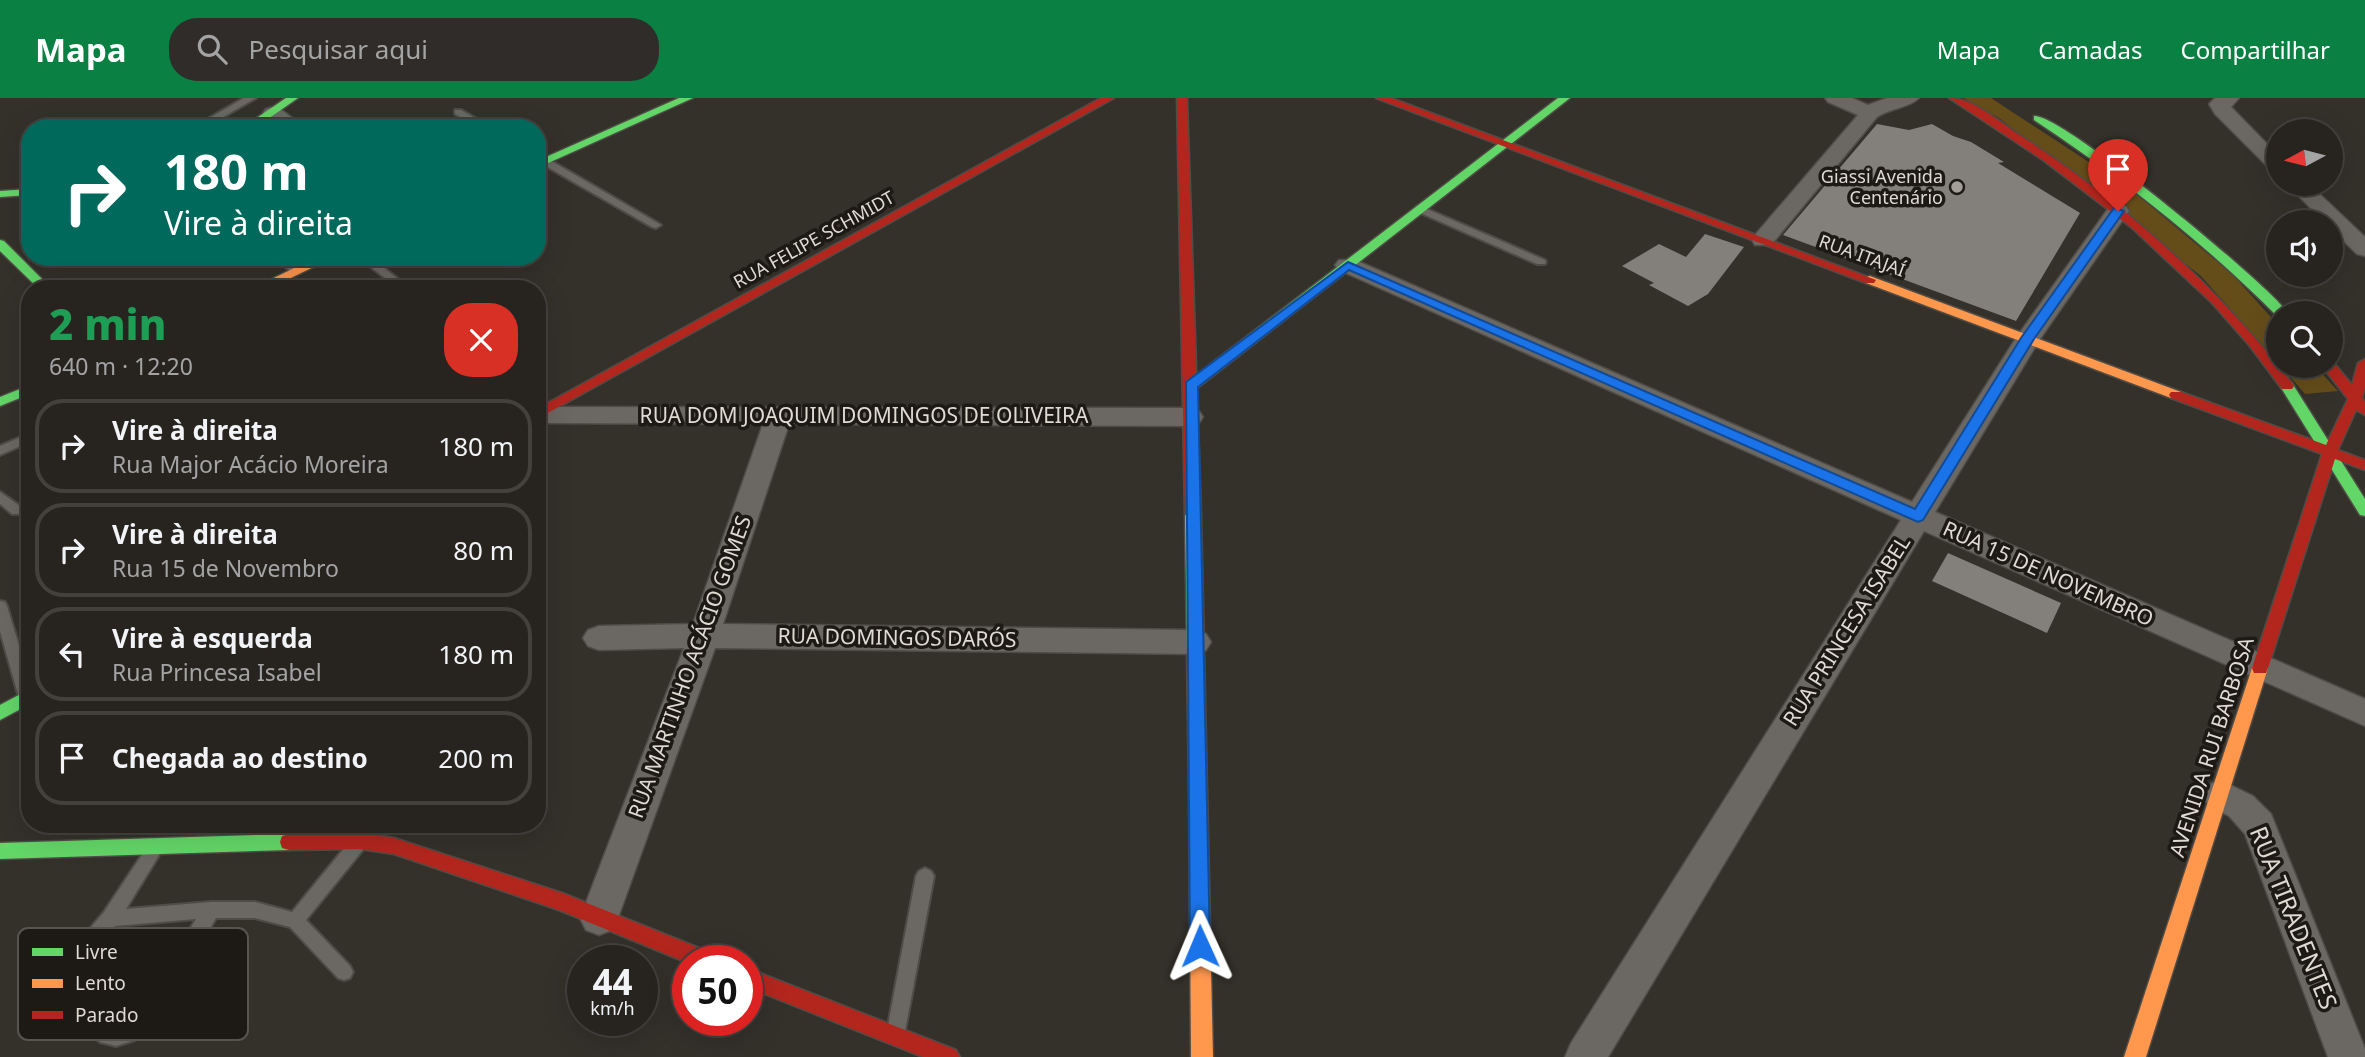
<!DOCTYPE html>
<html lang="pt">
<meta charset="utf-8">
<style>
:root{--surface:#272420;--page:#2f2c29;--text:#f1f3f6;--muted:#a4a4a5;--line:#43413e;--accent:#0b8043}
body{margin:0;font-family:"Noto Sans",sans-serif;background:var(--page);color:var(--text);height:100vh;display:flex;flex-direction:column;font-size:26px;white-space:nowrap}
*{box-sizing:border-box;margin:0}
p{font-size:23px;color:var(--muted)}
.icon{flex:none;width:38px;height:38px;fill:none;stroke:currentColor;stroke-width:2;stroke-linecap:round;stroke-linejoin:round}
.map{position:relative;flex:1;overflow:hidden}
.sheet{position:absolute;left:21px;top:182px;width:525px;height:553px;display:flex;flex-direction:column;background:var(--surface);border-radius:28px;box-shadow:0 7px 28px #0002,0 0 0 2px var(--line)}
.sheet>*{flex:none}
.hud{position:absolute;left:21px;top:21px;width:525px;height:147px;border-radius:28px;box-shadow:0 7px 28px #0002,0 0 0 2px var(--line);background:#00695c;color:#fff;overflow:hidden}
.needle{width:46px;rotate:263deg}
.buttons{position:absolute;left:2266px;top:21px;display:grid;gap:14px}
.buttons a{display:grid;place-items:center;width:77px;height:77px;border-radius:50%;background:var(--surface);box-shadow:0 7px 28px #0002,0 0 0 2px var(--line);font-size:35px}
.speed{position:absolute;left:567px;top:847px;display:flex;gap:14px;font-size:35px;font-weight:700;text-align:center}
.speed>*{display:grid;place-content:center;width:91px;height:91px;border-radius:50%;background:var(--surface);box-shadow:0 7px 28px #0002,0 0 0 2px var(--line);line-height:1}
.speed small{font-size:18px;font-weight:400}
.speed .limit{border:10px solid #d22;background:#fff;color:#111}
.pin{position:absolute;display:grid;place-items:center;width:60px;height:60px;color:#fff;margin:-72px -30px;border-radius:50% 50% 50% 0;rotate:-45deg;box-shadow:0 0 7px #0007}
.pin .icon{rotate:45deg}
.me{position:absolute;width:77px;margin:-38px;rotate:359deg;stroke-linejoin:round;filter:drop-shadow(0 0 5px #0008)}
.turn{display:flex;align-items:center;gap:24px;height:147px;padding:0 28px;font-size:32px}
.turn .icon{width:91px;height:91px;stroke-width:2.5}
.turn b{display:block;font-size:49px;line-height:60px}
.round{display:grid;place-items:center;flex:none;width:74px;height:74px;border-radius:28px;background:var(--page)}
.summary{display:flex;align-items:center;justify-content:space-between;height:119px;padding:0 28px}
h1{font-size:42px;font-weight:800;line-height:52px;color:#1e9e55}
ul{padding:0;list-style:none}
li{display:flex;align-items:center;gap:21px;height:94px;margin:0 14px 10px;padding:0 14px;border:4px solid var(--line);border-radius:28px}
li div{flex:1}
li b{display:block;font-size:26px}
li em{font-style:normal}
header{display:flex;align-items:center;gap:42px;box-sizing:border-box;height:98px;padding:0 35px;background:var(--accent);color:#fff}
header strong{font-size:33px}
nav{display:flex;gap:38px;margin-inline-start:auto;font-size:24px}
.search{width:490px;height:63px;background:var(--page);display:flex;align-items:center;gap:18px;box-sizing:border-box;padding:0 24px;border-radius:28px;color:var(--muted);font-size:26px}
.map>svg:first-child{display:block}
.green{fill:#654d1a}
.building{fill:#837f7a}
.lines{fill:none;stroke-linecap:round;stroke-linejoin:round}
.lane-casing{stroke:#4f4b46;stroke-width:4}
.street-casing{stroke:#4f4b46;stroke-width:3}
.fast-casing{stroke:#4f4b46;stroke-width:3}
.slow-casing{stroke:#4f4b46;stroke-width:3}
.jam-casing{stroke:#4f4b46;stroke-width:3}
.lane{fill:#6b6864;fill-rule:evenodd}
.street{fill:#6b6864;fill-rule:evenodd}
.fast{fill:#63d668;fill-rule:evenodd}
.slow{fill:#ff974d;fill-rule:evenodd}
.jam{fill:#b3261e;fill-rule:evenodd}
.route{fill:#1a73e8;stroke:#114b97;stroke-width:2}
.poi-dot{fill:#a39f98;stroke:#1d1a15;stroke-width:2.5}
.labels{text-anchor:middle;stroke-width:7;stroke-linejoin:round;paint-order:stroke}
.far-poi-label{font-size:18px;fill:#dfdbd3;stroke:#1d1a15;text-anchor:end}
.far-street-label{font-size:18px;fill:#dfdbd3;stroke:#1d1a15}
.street-label{font-size:21px;fill:#dfdbd3;stroke:#1d1a15}
.near-street-label{font-size:24px;fill:#dfdbd3;stroke:#1d1a15}
.key{fill:#1d1a15;stroke:#57544e;stroke-width:2}
.key-label{font-size:19px;fill:#dfdbd3}
</style>
<header>
<strong>Mapa</strong>
<div class="search"><svg class="icon" aria-label="search" viewBox="0 0 24 24"><circle cx="10" cy="10" r="6"/><path d="M15 15l6 6"/></svg>Pesquisar aqui</div>
<nav><a>Mapa</a><a>Camadas</a><a>Compartilhar</a></nav>
</header>
<div class="map">
<svg width="2365" height="959" viewBox="0 0 2365 959">
<rect width="100%" height="100%" fill="#34302a"/>
<!-- green -->
<g class="green">
<path d="M1963,0H1991L2130,91L2232,176L2278,227V265L2201,178L1999,20Z"/>
<path d="M2281,268H2315L2338,293L2305,296Z"/>
</g>
<!-- building -->
<g class="building">
<path d="M1877,26L1909,32L1932,26L1953,38L1971,44L2004,64L1998,65L2080,115L2016,223L1783,137Z"/>
<path d="M1705,136L1744,149L1708,196L1688,208L1649,187L1654,185L1622,168L1659,146L1686,159Z"/>
<path d="M1948,455L2061,505L2047,535L1932,483Z"/>
</g>
<g class="lines">
<!-- lane casing -->
<g class="lane-casing">
<g id="lane">
<path d="M244,0H256L218,22L241,30H225L211,26L204,30H192Z"/>
<path d="M455,12H461L492,30H480L455,16Z"/>
<path d="M537,56L541,57L661,127L656,130L652,129L537,63Z"/>
<path d="M1420,108L1545,162L1546,164L1545,166H1537L1416,113V109Z"/>
<path d="M275,159H287L301,173L300,175H292Z"/>
<path d="M358,159H370L411,191H399Z"/>
<path d="M30,335V344L0,357V348Z"/>
<path d="M0,394L20,408L30,406V416H12L0,406Z"/>
<path d="M0,503L5,504L7,508L30,584V605L22,604L19,600L0,533Z"/>
<path d="M361,726H378L366,748L306,822L350,868L353,874L350,880L344,882L338,880L290,829L255,820H216L149,934L135,942L116,948L100,944L83,931L56,894L65,860L104,814L147,749L153,747L159,749L161,754L126,811L211,804H255L292,814L354,738ZM196,821L135,922L125,927L109,928L96,919L75,892L79,870L115,828Z"/>
<path d="M925,770L931,773L934,778L905,933L903,939L896,942L889,939L887,933L916,778L919,773Z"/>
</g>
</g>
<!-- street casing -->
<g class="street-casing">
<g id="street">
<path d="M1825,0H1852L1868,7L1887,0H1919C1909,10 1890,10 1877,19L1771,147H1755L1752,142L1755,137L1858,17L1828,4Z"/>
<path d="M2215,0H2239L2231,9L2278,57V74L2271,72L2215,16L2209,6Z"/>
<path d="M273,9L280,11L306,30H282L263,15L266,11Z"/>
<path d="M2287,86H2309L2365,139V158L2357,156L2331,131V124H2324Z"/>
<path d="M2118,106L2126,108L2129,113L2040,241L1935,414L2365,601V628L1924,433L1608,959H1565L1571,945L1901,422L1339,172L1335,167L1339,162H1355L1912,404L2016,240L2110,108Z"/>
<path d="M538,309L1190,310L1199,313L1203,319L1199,325L1190,328L789,326L723,526L1195,532L1206,536L1211,544L1206,552L1195,556L715,550L618,820L612,832L599,837L586,832L580,820L684,550L599,552L588,548L583,540L588,532L599,528L693,526L763,326L538,325Z"/>
<path d="M2220,682L2253,698L2271,716L2365,951V959H2328L2245,736L2229,718L2208,707L2203,697L2208,687Z"/>
</g>
</g>
<!-- fast casing -->
<g class="fast-casing">
<g id="fast">
<path d="M286,0H298L255,30H242Z"/>
<path d="M679,0H693L537,70V63Z"/>
<path d="M1558,0H1570L1196,291H1186L1184,288L1186,285Z"/>
<path d="M2034,18C2061,15 2267,185 2288,215H2278L2277,218C2203,144 2122,80 2034,22Z"/>
<path d="M30,91V97L0,99V93Z"/>
<path d="M0,142L4,143L52,191H39L0,153Z"/>
<path d="M2287,284L2292,285L2365,401V418L2360,417L2280,288Z"/>
<path d="M30,287V296L0,308V299Z"/>
<path d="M1193,412L1201,417L1207,693L1204,698L1198,701L1192,698L1189,693L1185,417Z"/>
<path d="M30,591V606L0,622V607Z"/>
<path d="M289,736L296,738L298,744L296,750L289,752L0,761V745Z"/>
</g>
</g>
<!-- slow casing -->
<g class="slow-casing">
<g id="slow">
<path d="M317,159H334L268,191H251Z"/>
<path d="M1870,178L2181,294L2183,297L2181,300H2171L1866,185V179Z"/>
<path d="M2260,563L2266,565L2268,570L2146,959H2124L2252,570L2254,565Z"/>
<path d="M1198,685L1204,688L1207,693L1213,959H1191L1189,693L1192,688Z"/>
</g>
</g>
<!-- jam casing -->
<g class="jam-casing">
<g id="jam">
<path d="M1101,0H1114L537,321V311Z"/>
<path d="M1177,0H1187L1201,417L1193,422L1185,417Z"/>
<path d="M1376,0H1391L1876,182L1874,185H1866Z"/>
<path d="M1949,0C1973,0 1998,23 2018,36C2125,106 2213,184 2292,285L2294,288L2292,291H2282L2249,247L2212,205L2131,129L2043,62Z"/>
<path d="M2365,261V289L2362,300L2365,304V317L2356,312L2338,352L2365,362V372L2335,361L2268,570L2266,575H2254L2252,570L2322,356L2171,300L2169,297L2171,294H2181L2326,347L2348,301L2322,268L2334,265L2352,287L2358,265Z"/>
<path d="M360,735L394,740L562,795L714,856L717,863L688,865L559,812L394,756L360,751L289,752L282,750L280,744L282,738L289,736Z"/>
<path d="M747,870L956,952L960,959H923L747,889Z"/>
</g>
</g>
<!-- lane -->
<use href="#lane" class="lane"/>
<!-- street -->
<use href="#street" class="street"/>
<!-- fast -->
<use href="#fast" class="fast"/>
<!-- slow -->
<use href="#slow" class="slow"/>
<!-- jam -->
<use href="#jam" class="jam"/>
</g>
<!-- route -->
<path class="route" d="M2114,110L2124,113L2034,241L1923,422L1918,424L1349,172L1198,289L1210,848L1207,855L1200,858L1193,855L1190,848L1186,284L1348,164L1915,411L2021,240Z"/>
<!-- markers -->
<circle class="poi-dot" cx="1957" cy="89" r="7"/>
<g class="labels">
<!-- far-poi labels -->
<g class="far-poi-label">
<text x="1943" y="85">Giassi Avenida<tspan x="1943" dy="21">Centenário</tspan></text>
</g>
<!-- far-street labels -->
<g class="far-street-label">
<text transform="translate(814 142) rotate(-29)" y="6">RUA FELIPE SCHMIDT</text>
<text transform="translate(1862 158) rotate(20)" y="6">RUA ITAJAÍ</text>
</g>
<!-- street labels -->
<g class="street-label">
<text x="864" y="325">RUA DOM JOAQUIM DOMINGOS DE OLIVEIRA</text>
<text transform="translate(2048 476) rotate(24)" y="7">RUA 15 DE NOVEMBRO</text>
<text transform="translate(1847 533) rotate(-58)" y="7">RUA PRINCESA ISABEL</text>
<text transform="translate(897 540) rotate(1)" y="7">RUA DOMINGOS DARÓS</text>
<text transform="translate(690 569) rotate(-70)" y="7">RUA MARTINHO ACÁCIO GOMES</text>
<text transform="translate(2212 649) rotate(-72)" y="7">AVENIDA RUI BARBOSA</text>
</g>
<!-- near-street labels -->
<g class="near-street-label">
<text transform="translate(2293 820) rotate(68)" y="8">RUA TIRADENTES</text>
</g>
</g>
<!-- legend -->
<rect x="18" y="830" width="230" height="112" rx="10" class="key"/>
<rect x="32" y="850" width="31" height="8" fill="#63d668"/>
<rect x="32" y="881" width="31" height="9" fill="#ff974d"/>
<rect x="32" y="913" width="31" height="8" fill="#b3261e"/>
<g class="key-label">
<text x="75" y="861">Livre</text>
<text x="75" y="892">Lento</text>
<text x="75" y="924">Parado</text>
</g>
</svg>
<div class="buttons">
<a><svg class="needle" viewBox="-14 -14 28 28"><path d="M0-13l5 13h-10z" fill="#e53935"/><path d="M0 13l5-13h-10z" fill="#a4a4a5"/></svg></a>
<a><svg class="icon" aria-label="sound" viewBox="0 0 24 24"><path d="M4 9h4l5-4v14l-5-4H4zM17 9q2 3 0 6"/></svg></a>
<a><svg class="icon" aria-label="search" viewBox="0 0 24 24"><circle cx="10" cy="10" r="6"/><path d="M15 15l6 6"/></svg></a>
</div>
<div class="speed"><div>44<small>km/h</small></div><div class="limit">50</div></div>
<div class="pin" style="left:2118px;top:113px;background:#d93025"><svg class="icon" aria-label="arrive" viewBox="0 0 24 24"><path d="M6 21V4h12l-3 4 3 4H6"/></svg></div>
<svg class="me" style="left:1200px;top:848px" viewBox="-20 -20 40 40"><path d="M0-17L14 15 0 8-14 15z" fill="#1a73e8" stroke="#fff" stroke-width="4"/></svg>
<div class="hud">
<div class="turn"><svg class="icon" aria-label="right" viewBox="0 0 24 24"><path d="M7 20v-9h11M14 6l5 5-5 5"/></svg><div><b>180 m</b>Vire à direita</div></div>
</div>
<section class="sheet">
<div class="summary"><div><h1>2 min</h1><p>640 m · 12:20</p></div><a class="round" style="background:#d93025;color:#fff"><svg class="icon" aria-label="close" viewBox="0 0 24 24"><path d="M6 6l12 12M18 6L6 18"/></svg></a></div>
<ul>
<li><svg class="icon" aria-label="right" viewBox="0 0 24 24"><path d="M7 20v-9h11M14 6l5 5-5 5"/></svg><div><b>Vire à direita</b><p>Rua Major Acácio Moreira</p></div><em>180 m</em></li>
<li><svg class="icon" aria-label="right" viewBox="0 0 24 24"><path d="M7 20v-9h11M14 6l5 5-5 5"/></svg><div><b>Vire à direita</b><p>Rua 15 de Novembro</p></div><em>80 m</em></li>
<li><svg class="icon" aria-label="left" viewBox="0 0 24 24"><path d="M17 20v-9H6M10 6l-5 5 5 5"/></svg><div><b>Vire à esquerda</b><p>Rua Princesa Isabel</p></div><em>180 m</em></li>
<li><svg class="icon" aria-label="arrive" viewBox="0 0 24 24"><path d="M6 21V4h12l-3 4 3 4H6"/></svg><div><b>Chegada ao destino</b></div><em>200 m</em></li>
</ul>
</section>
</div>
